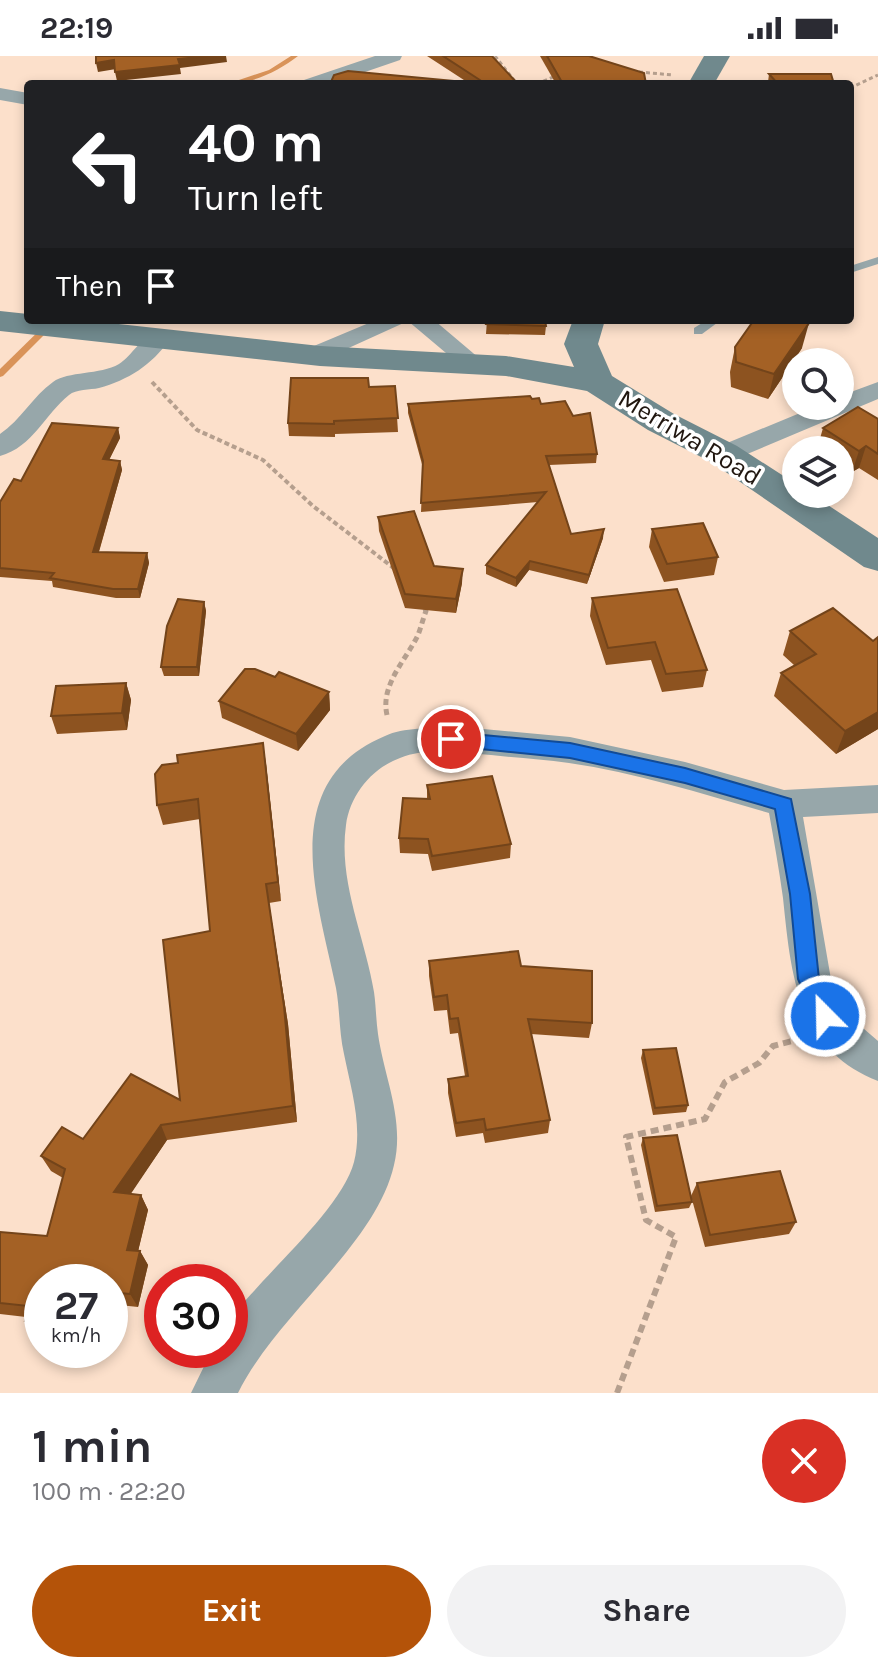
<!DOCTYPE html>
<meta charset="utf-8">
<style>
:root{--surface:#fff;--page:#f2f2f3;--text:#2b2b33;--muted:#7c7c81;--accent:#b45309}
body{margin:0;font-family:Karla,sans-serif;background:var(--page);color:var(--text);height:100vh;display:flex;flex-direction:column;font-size:30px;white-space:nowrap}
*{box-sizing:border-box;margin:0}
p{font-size:26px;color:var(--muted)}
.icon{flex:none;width:44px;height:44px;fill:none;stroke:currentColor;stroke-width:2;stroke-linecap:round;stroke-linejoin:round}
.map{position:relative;height:1337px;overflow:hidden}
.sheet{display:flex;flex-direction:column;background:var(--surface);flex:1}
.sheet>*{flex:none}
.hud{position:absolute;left:24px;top:24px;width:830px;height:244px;border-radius:8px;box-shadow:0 4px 12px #0003;background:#202124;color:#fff;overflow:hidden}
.fabs{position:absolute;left:782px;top:292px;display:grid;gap:16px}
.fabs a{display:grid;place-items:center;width:72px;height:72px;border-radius:50%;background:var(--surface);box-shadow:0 4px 12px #0003;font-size:40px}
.speed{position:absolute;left:24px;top:1208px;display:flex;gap:16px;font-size:40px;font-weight:700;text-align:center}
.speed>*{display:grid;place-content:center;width:104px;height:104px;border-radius:50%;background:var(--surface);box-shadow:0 4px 12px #0003;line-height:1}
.speed small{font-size:20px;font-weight:400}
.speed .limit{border:12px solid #d22;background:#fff;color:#111}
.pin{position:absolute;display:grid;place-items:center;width:68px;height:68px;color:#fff;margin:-34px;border:4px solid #fff;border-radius:50%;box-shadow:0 2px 8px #0007}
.me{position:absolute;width:88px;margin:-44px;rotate:337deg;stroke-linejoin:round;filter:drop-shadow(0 0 6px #0008)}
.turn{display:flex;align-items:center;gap:28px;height:168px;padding:0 32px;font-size:36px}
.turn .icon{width:104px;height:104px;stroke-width:2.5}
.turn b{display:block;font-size:56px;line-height:68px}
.then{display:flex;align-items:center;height:76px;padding:0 32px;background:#0003;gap:16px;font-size:30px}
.round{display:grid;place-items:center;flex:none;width:84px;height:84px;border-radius:42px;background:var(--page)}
.summary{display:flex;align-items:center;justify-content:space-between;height:136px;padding:0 32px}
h1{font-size:48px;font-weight:700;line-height:60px}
.button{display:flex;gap:16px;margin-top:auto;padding:16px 32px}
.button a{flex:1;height:92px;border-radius:48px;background:var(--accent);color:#fff;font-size:32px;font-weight:700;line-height:92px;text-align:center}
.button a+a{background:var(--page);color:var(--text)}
.status{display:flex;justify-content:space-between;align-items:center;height:56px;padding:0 40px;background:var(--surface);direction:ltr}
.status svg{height:22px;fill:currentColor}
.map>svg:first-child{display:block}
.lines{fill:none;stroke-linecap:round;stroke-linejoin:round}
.stream{fill:#d99359;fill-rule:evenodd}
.path-far3{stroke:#b59f8e;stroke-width:3;stroke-dasharray:4 3;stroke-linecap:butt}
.path-far2{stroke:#b59f8e;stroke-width:4;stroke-dasharray:5 3;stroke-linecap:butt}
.path-far1{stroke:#b59f8e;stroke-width:5;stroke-dasharray:6 4;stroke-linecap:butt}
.path{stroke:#b59f8e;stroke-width:6;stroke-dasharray:8 5;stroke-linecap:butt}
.lane{fill:#97a7aa;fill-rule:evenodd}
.street{fill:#97a7aa;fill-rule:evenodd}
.secondary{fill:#70898d;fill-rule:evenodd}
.wall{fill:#8d5320}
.shaded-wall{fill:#73441a}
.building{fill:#a46125;stroke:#73441a;stroke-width:2}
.route{fill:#1a73e8;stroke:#114b97;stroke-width:2}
.labels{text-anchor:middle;stroke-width:7;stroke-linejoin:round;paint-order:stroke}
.street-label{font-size:26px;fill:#20160f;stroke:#fff}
</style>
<div class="status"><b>22:19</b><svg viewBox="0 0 49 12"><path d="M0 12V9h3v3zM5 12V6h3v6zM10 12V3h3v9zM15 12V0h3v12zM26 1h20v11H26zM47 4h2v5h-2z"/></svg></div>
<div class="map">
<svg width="878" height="1337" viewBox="0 0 878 1337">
<rect width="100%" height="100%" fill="#fce0cb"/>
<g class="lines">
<!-- stream -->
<g class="stream">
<path d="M291,0H298C279,15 252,28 227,28L269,14Z"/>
<path d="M50,264H59L3,320L0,321V313Z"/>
</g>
<!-- path-far3 -->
<g class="path-far3">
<path d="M495,0L517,28"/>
<path d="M639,16L673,19"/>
<path d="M537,28L558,19"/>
<path d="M850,32L878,19"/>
</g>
<!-- path-far2 -->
<path class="path-far2" d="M152,326L197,374L263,404L313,450L395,513"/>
<!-- path-far1 -->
<path class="path-far1" d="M387,659C380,629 406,604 418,579C421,571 423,563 426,555L423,549"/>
<!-- path -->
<path class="path" d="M617,1337L676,1181L646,1164L626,1081L705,1063L725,1026L759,1007L773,990L800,983"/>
<!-- lane -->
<g class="lane">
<path d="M878,201V208L850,217V210Z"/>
<path d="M707,264H721L702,278H694V272Z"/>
</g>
<!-- street -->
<g class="street">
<path d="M375,0H402L400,4L330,28H301L304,24Z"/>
<path d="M0,32L28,37V49L0,44Z"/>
<path d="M376,264H434L486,308L483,313H465L408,265L320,305H302L299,300L302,295Z"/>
<path d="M157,277L166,279L169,284C152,309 128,324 99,332C90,334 76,333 69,339C45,358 33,391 0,400V378C21,364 33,340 53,326C68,315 100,319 119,308C133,299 140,281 157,277Z"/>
<path d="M878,326V343L733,404L724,407L715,404L711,398L715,392L817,350H840V340Z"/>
<path d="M451,670L570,681L685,706L784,734L878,729V757L803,761L833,935L849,960L878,985V1025C796,993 791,917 783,842C779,813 774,785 769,757C703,738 637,717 569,707C543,703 517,702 491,699C463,697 427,691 400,702C372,712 350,739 346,769C338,826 365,881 374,936C376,950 376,964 378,978C384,1021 405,1064 394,1109C376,1189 276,1259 238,1337H191L212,1294H230C230,1286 229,1277 230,1270C232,1258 246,1244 254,1235C282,1203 344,1146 354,1106C363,1070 351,1033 344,998C339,976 340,954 336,932C318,844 275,726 385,680C404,671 430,673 451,670Z"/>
</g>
<!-- secondary -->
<g class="secondary">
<path d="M704,0H730L714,28H688Z"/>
<path d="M0,255L28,258V264H82L320,290L506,300L574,311L564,288L573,264H605L598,288L612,320L674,358L737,390L796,428V438H811L878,482V515L864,511L711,406L648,374L587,335L506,320L320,310L0,275Z"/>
</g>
</g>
<!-- wall -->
<g class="wall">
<path d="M427,0H492L518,28H330L467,26Z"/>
<path d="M540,0H589L646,28H556Z"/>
<path d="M769,18L834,28H769L768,26Z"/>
<path d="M487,264L546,270L545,279L486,278Z"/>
<path d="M735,291L802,292L768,343L731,331L730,316Z"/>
<path d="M395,330L398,376L335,378V381L289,380L288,367L369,331Z"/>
<path d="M532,343L541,348L573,360L597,398L596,407L549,409L571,478L603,482L587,528L529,514L516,531L486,518V509L538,446L421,456L423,412L408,357V348Z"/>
<path d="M878,363V424L859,412L852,416L840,408V394L817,393L823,372Z"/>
<path d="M118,372L120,382L109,404L120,405L122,414L99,496L147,497L149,507L140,542H116L53,531L52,525L0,521V446L21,425Z"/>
<path d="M378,461L434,510L462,527L456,557L405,552L379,475Z"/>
<path d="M652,473L718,501L714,519L664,526L649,491Z"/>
<path d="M592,542L707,614L703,631L662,636L651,604L606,609L590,560Z"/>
<path d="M204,546L206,555L199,620H164L161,611Z"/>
<path d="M833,552L878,673L836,698L774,640L781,617L794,609L783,599L790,575Z"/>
<path d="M275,621L329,636L330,654L298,695L222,662L219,645Z"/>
<path d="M126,627L131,644L127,674L57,678L51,660Z"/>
<path d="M266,708L281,845L269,847L288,968L297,1066L167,1084L130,1138L141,1139L148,1154L138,1195H140L148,1209L138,1251L110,1248V1226H42V1278H36L25,1265L26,1261L0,1258V1176L47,1180L63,1122L51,1115L41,1100L180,1044L210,875L200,763L163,769L157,749Z"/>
<path d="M427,729L511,788L510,802L432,815L428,798L400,797L399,782L427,743Z"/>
<path d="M429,905L521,910L592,967L589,982L531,978L550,1064L548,1077L485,1087L483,1077L456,1081L448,1037V1023L465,1020L458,977L450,978L447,954L434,955L429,920Z"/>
<path d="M643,994L688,1049L686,1056L653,1059L641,1002Z"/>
<path d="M643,1082L692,1146L689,1152L655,1156L641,1089Z"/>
<path d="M697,1127L796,1166L789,1178L705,1191L691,1140Z"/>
</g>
<!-- shaded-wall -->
<g class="shaded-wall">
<path d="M207,0H226L227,6L180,12L181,18L117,25L115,16L178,3Z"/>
<path d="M114,4L116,13L98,16L96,7Z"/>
<path d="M809,267L802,292L768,343L774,318Z"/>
<path d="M118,372L120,382L105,412L103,403Z"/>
<path d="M866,390L859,412L852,416L859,395Z"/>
<path d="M120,405L122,414L96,505L93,496Z"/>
<path d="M604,473L603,482L587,528L589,519Z"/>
<path d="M147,497L149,507L140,542L138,533Z"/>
<path d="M530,505L529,514L516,531V522Z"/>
<path d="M463,513L462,527L456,557V543Z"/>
<path d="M204,546L206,555L199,620L197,611Z"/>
<path d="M126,627L131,644L127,674L122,657Z"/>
<path d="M329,636L330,654L298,695L296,678Z"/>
<path d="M878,656V673L836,698L845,675Z"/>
<path d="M263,687L266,708L281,845L278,826Z"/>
<path d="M266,828L288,968L297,1066L293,1050Z"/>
<path d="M161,1069L167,1084L122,1151L114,1136Z"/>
<path d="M141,1139L148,1154L135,1208L127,1194Z"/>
<path d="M140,1195L148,1209L138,1251L130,1238Z"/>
</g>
<!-- building -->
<g class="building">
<path d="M96,0H207L178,3L180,9L115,16L114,4L96,7Z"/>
<path d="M443,0H492L518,28H330L334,19L348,15L486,28Z"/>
<path d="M547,0H589L644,17L646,28H563Z"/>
<path d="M769,18H831L834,28H778Z"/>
<path d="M487,264H545L546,270L486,268Z"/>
<path d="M754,264H800L809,267L774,318L736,306L735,291Z"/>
<path d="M291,322H368L369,331L395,330L398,362L334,365V368L288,367Z"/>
<path d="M530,340L532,343L539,342L541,348L565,345L573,360L590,357L597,398L546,400L571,478L604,473L589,519L530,505L516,522L486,509L546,436L421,447L423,405L408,348Z"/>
<path d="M858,351L878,363V398L866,390L859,395L823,372Z"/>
<path d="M52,367L118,372L103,403L120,405L93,496L147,497L138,533H113L50,522L54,517L0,512V446L14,423L21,425Z"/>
<path d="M414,455L434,510L463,513L456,543L405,538L378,461Z"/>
<path d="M703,467L718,501L667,508L652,473Z"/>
<path d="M677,533L707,614L666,618L655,586L608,592L592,542Z"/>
<path d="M178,543L204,546L197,611H161L167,570Z"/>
<path d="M833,552L873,585L878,581V656L845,675L781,617L816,598L790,575Z"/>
<path d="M245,613H255L275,621L279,616L329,636L296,678L219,645Z"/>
<path d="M126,627L122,657L51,660L56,630Z"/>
<path d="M263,687L278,826L266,828L284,950L293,1050L161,1069L114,1136L141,1139L127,1194L140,1195L130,1238L110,1236V1226H42V1267L25,1265L29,1250L0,1247V1176L47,1180L65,1113L41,1100L62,1071L83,1083L131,1018L180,1044L163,884L210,875L198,743L157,749L155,718L162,709L178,707L177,699Z"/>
<path d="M492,720L511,788L432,800L428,783L399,782L403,742L430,743L427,729Z"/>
<path d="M518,895L521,910L592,915V967L528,963L550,1064L486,1074L484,1063L456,1067L448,1023L468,1020L458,962L450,963L447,939L434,941L429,905Z"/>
<path d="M676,992L688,1049L655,1052L643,994Z"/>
<path d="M677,1079L692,1146L657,1150L643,1082Z"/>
<path d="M780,1115L796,1166L710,1179L697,1127Z"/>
</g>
<!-- route -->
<path class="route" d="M451,676L570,687L685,712L791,743L810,838L819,923L835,960L832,967L825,969L817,967L798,923L790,838L775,753L685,727L570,702L451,690L442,683Z"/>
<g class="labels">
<!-- street labels -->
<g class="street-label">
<text transform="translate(690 381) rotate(31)" y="9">Merriwa Road</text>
</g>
</g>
</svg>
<div class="fabs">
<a><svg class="icon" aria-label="search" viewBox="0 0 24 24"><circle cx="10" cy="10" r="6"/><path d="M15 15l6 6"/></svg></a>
<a><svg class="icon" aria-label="layers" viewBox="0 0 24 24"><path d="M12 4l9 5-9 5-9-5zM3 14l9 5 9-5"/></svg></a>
</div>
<div class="speed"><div>27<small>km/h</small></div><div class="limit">30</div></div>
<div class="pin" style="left:451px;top:683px;background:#d93025"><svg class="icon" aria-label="arrive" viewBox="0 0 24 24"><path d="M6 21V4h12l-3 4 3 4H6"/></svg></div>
<svg class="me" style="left:825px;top:960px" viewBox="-20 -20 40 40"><circle r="17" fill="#1a73e8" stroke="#fff" stroke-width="3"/><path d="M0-11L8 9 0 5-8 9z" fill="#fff"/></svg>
<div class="hud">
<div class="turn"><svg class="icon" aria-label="left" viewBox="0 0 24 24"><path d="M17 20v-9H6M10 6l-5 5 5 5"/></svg><div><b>40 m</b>Turn left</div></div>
<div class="then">Then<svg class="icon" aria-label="arrive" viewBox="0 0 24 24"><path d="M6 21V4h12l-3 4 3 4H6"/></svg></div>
</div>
</div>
<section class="sheet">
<div class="summary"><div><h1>1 min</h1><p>100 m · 22:20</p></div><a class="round" style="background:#d93025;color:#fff"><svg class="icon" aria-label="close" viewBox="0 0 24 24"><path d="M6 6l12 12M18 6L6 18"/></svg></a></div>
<div class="button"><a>Exit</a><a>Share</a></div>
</section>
